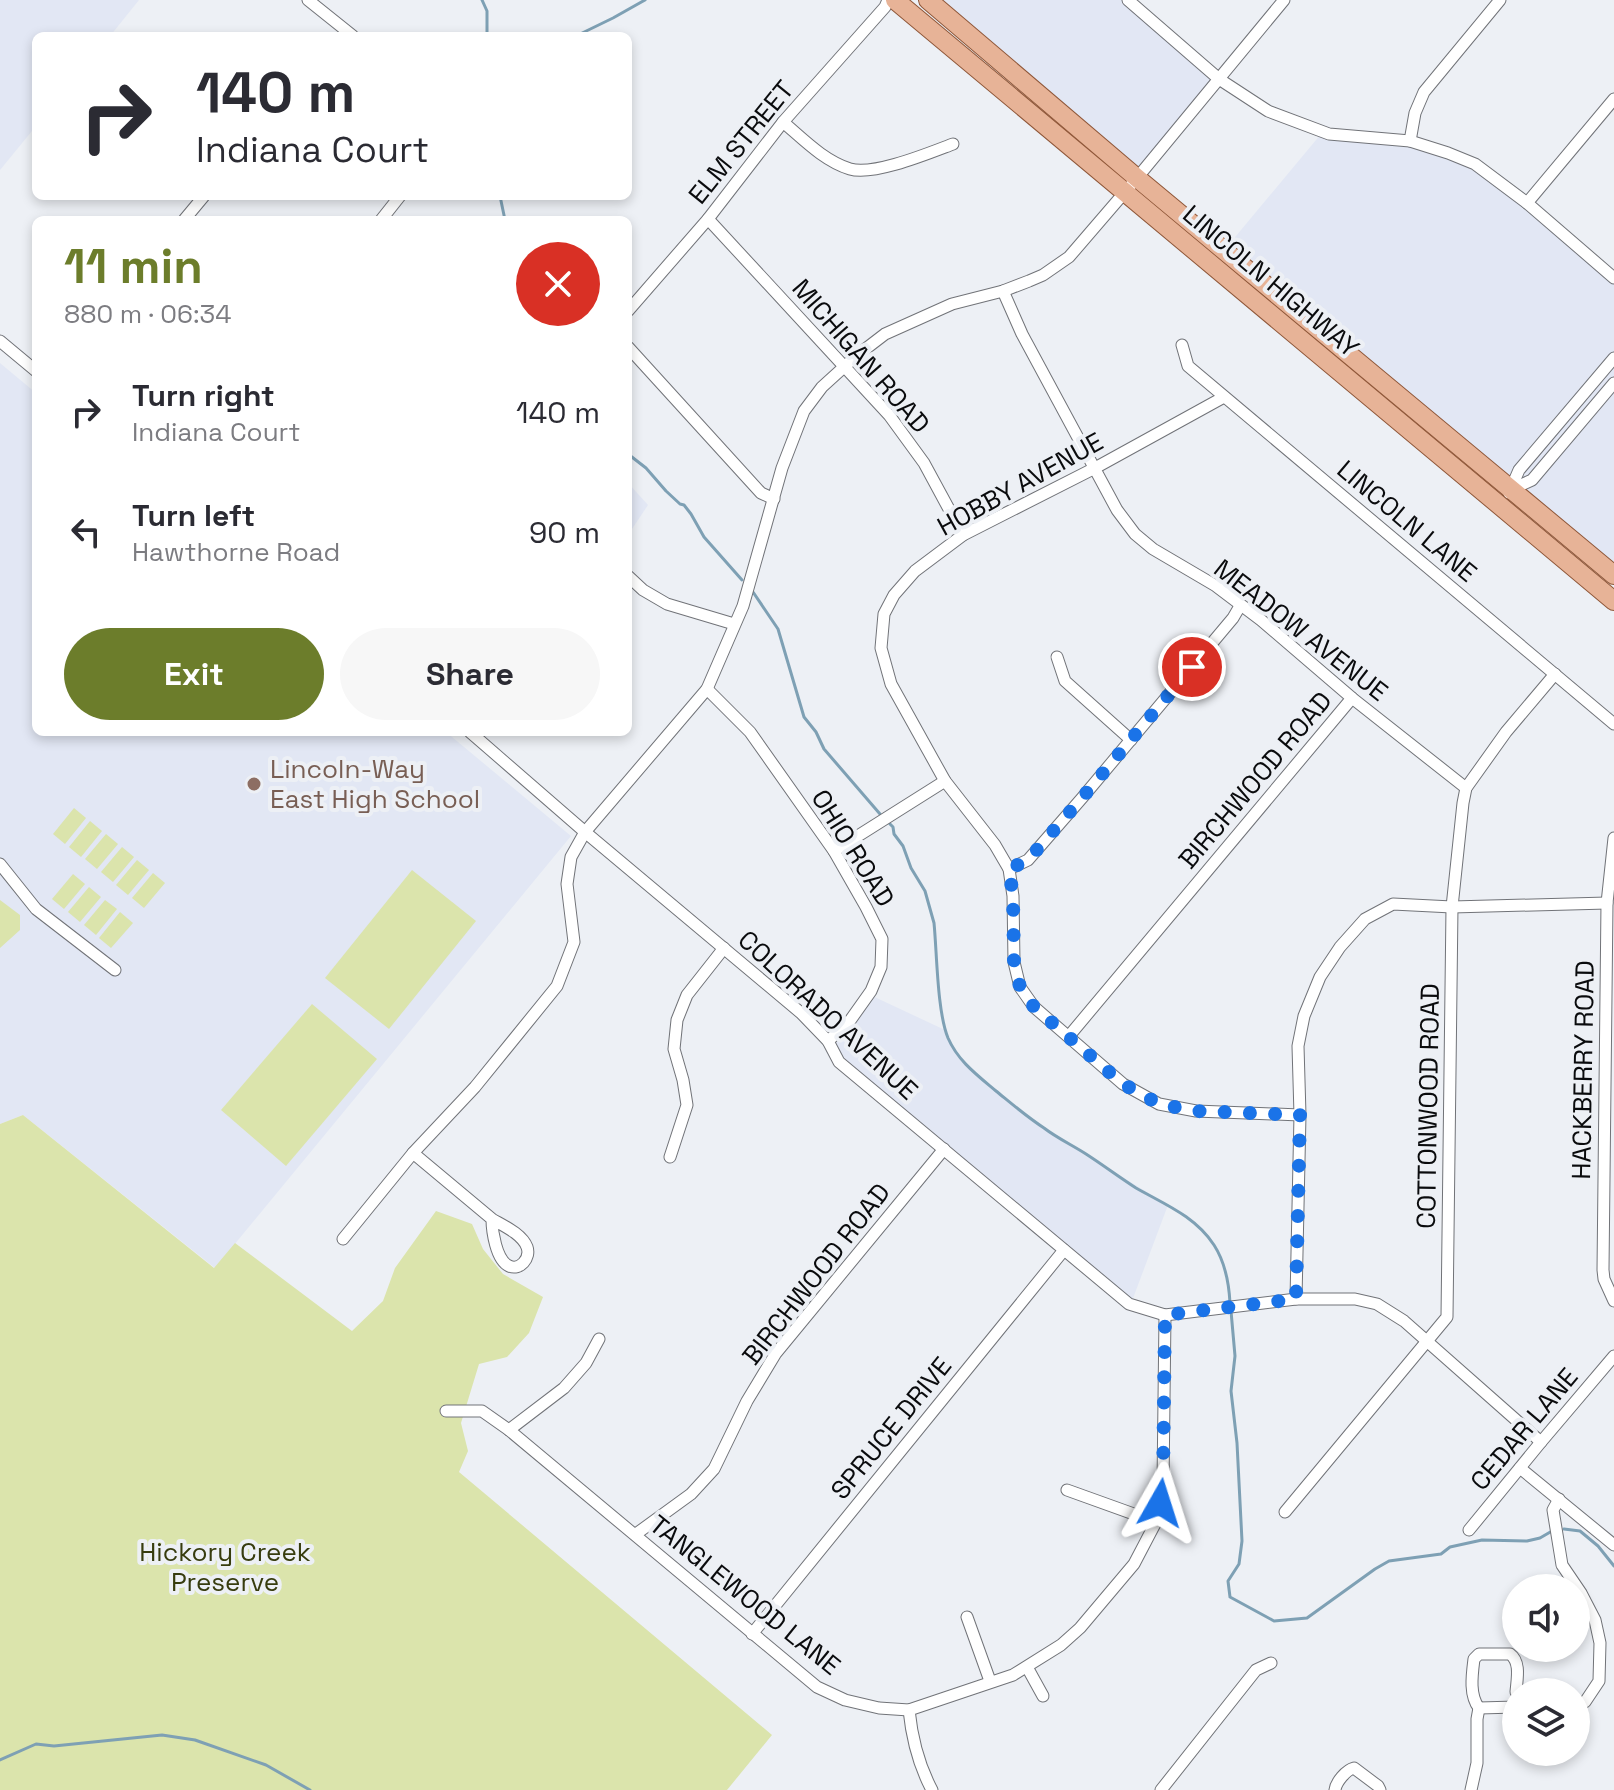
<!DOCTYPE html>
<meta charset="utf-8">
<style>
:root{--surface:#fff;--page:#f7f7f7;--text:#2b2b33;--muted:#7c7c81;--accent:#6c7d2b}
body{margin:0;font-family:"Space Grotesk",sans-serif;background:var(--page);color:var(--text);height:100vh;display:flex;flex-direction:column;font-size:30px;white-space:nowrap}
*{box-sizing:border-box;margin:0}
p{font-size:26px;color:var(--muted)}
.icon{flex:none;width:44px;height:44px;fill:none;stroke:currentColor;stroke-width:2;stroke-linecap:round;stroke-linejoin:round}
.map{position:relative;flex:1;overflow:hidden}
.details{position:absolute;left:32px;top:216px;width:600px;height:520px;display:flex;flex-direction:column;background:var(--surface);border-radius:12px;box-shadow:0 4px 12px #0003}
.details>*{flex:none}
.banner{position:absolute;left:32px;top:32px;width:600px;height:168px;border-radius:12px;box-shadow:0 4px 12px #0003;background:#fff;color:var(--text);overflow:hidden}
.controls{position:absolute;left:1502px;top:1574px;display:grid;gap:16px}
.controls a{display:grid;place-items:center;width:88px;height:88px;border-radius:50%;background:var(--surface);box-shadow:0 4px 12px #0003;font-size:40px}
.pin{position:absolute;display:grid;place-items:center;width:68px;height:68px;color:#fff;margin:-34px;border:4px solid #fff;border-radius:50%;box-shadow:0 2px 8px #0007}
.me{position:absolute;width:88px;margin:-44px;rotate:6deg;stroke-linejoin:round;filter:drop-shadow(0 0 6px #0008)}
.turn{display:flex;align-items:center;gap:28px;height:168px;padding:0 32px;font-size:36px}
.turn .icon{width:104px;height:104px;stroke-width:2.5}
.turn b{display:block;font-size:56px;line-height:68px}
.round{display:grid;place-items:center;flex:none;width:84px;height:84px;border-radius:42px;background:var(--page)}
.overview{display:flex;align-items:center;justify-content:space-between;height:136px;padding:0 32px}
h1{font-size:48px;font-weight:600;line-height:60px;color:var(--accent)}
.button{display:flex;gap:16px;margin-top:auto;padding:16px 32px}
.button a{flex:1;height:92px;border-radius:48px;background:var(--accent);color:#fff;font-size:32px;font-weight:600;line-height:92px;text-align:center}
.button a+a{background:var(--page);color:var(--text)}
ul{padding:0;list-style:none}
li{display:flex;align-items:center;gap:24px;height:120px;padding:0 32px}
li div{flex:1}
li b{display:block;font-size:30px}
li em{font-style:normal}
.map>svg:first-child{display:block}
.built{fill:#e2e7f4}
.green{fill:#dbe4ac}
.lines{fill:none;stroke-linecap:round;stroke-linejoin:round}
.stream{stroke:#7ea0b4;stroke-width:3}
.street-casing{stroke:#717378;stroke-width:13}
.primary-casing{stroke:#8f5739;stroke-width:20}
.street{stroke:#fff;stroke-width:11}
.primary{stroke:#e7b397;stroke-width:18}
.route{stroke:#1a73e8;stroke-width:14;stroke-dasharray:0 25.2}
.education-dot{fill:#8d6e63;stroke:#edf0f5;stroke-width:3}
.labels{text-anchor:middle;stroke-width:8;stroke-linejoin:round;paint-order:stroke}
.street-label{font-size:26px;fill:#0a0b0d;stroke:#edf0f5}
.education-label{font-size:26px;fill:#785e54;stroke:#edf0f5;text-anchor:start}
.park-label{font-size:26px;fill:#373c0e;stroke:#edf0f5}
</style>
<div class="map">
<svg width="1614" height="1790" viewBox="0 0 1614 1790">
<rect width="100%" height="100%" fill="#edf0f5"/>
<!-- built -->
<g class="built">
<path d="M0,0H139L110,36H36V126L0,170Z"/>
<path d="M931,0H1123L1216,79L1137,173Z"/>
<path d="M1321,134L1410,143L1474,168L1529,209L1614,282V570L1226,248Z"/>
<path d="M0,363L36,393V732H446L571,836L215,1268L23,1115L0,1124Z"/>
<path d="M628,483L648,505L628,535Z"/>
<path d="M866,993L945,1030L948,1040L961,1061L1008,1102L1046,1130L1168,1205L1132,1301L841,1060L829,1036Z"/>
</g>
<!-- green -->
<g class="green">
<path d="M74,808L86,818L65,844L53,834Z"/>
<path d="M90,821L102,831L81,857L69,847Z"/>
<path d="M106,834L118,844L97,869L85,859Z"/>
<path d="M122,847L134,857L113,882L101,872Z"/>
<path d="M137,860L149,870L128,895L116,885Z"/>
<path d="M412,870L476,921L389,1029L325,978Z"/>
<path d="M153,873L165,883L144,908L132,898Z"/>
<path d="M73,874L85,884L64,909L52,899Z"/>
<path d="M89,887L101,897L80,922L68,912Z"/>
<path d="M0,900L20,915V930L0,948Z"/>
<path d="M105,900L117,909L96,935L84,925Z"/>
<path d="M120,912L133,923L111,948L99,938Z"/>
<path d="M312,1004L377,1059L286,1166L221,1110Z"/>
<path d="M23,1115L214,1268L235,1243L352,1331L383,1301L395,1268L436,1211L472,1224L483,1249L503,1274L543,1297L529,1333L507,1357L479,1364L461,1423L468,1451L459,1472L772,1735L727,1790H0V1124Z"/>
</g>
<g class="lines">
<!-- stream -->
<g class="stream">
<path d="M482,0L487,11V36"/>
<path d="M576,36L613,18L645,0"/>
<path d="M500,196L505,220"/>
<path d="M628,454L646,468L666,491L680,504L684,505L691,514L704,537L742,580"/>
<path d="M753,592L778,629L804,717L816,732L824,749L880,814"/>
<path d="M890,824L893,827L894,834L903,846L911,868L925,891L934,923C937,953 937,1011 948,1038C958,1061 977,1075 996,1091C1012,1104 1027,1117 1044,1128C1057,1138 1072,1145 1086,1154C1103,1165 1119,1177 1136,1188C1164,1204 1195,1216 1214,1245C1225,1262 1229,1284 1230,1303"/>
<path d="M1231,1311L1235,1356L1231,1391L1237,1443L1242,1541L1239,1564L1228,1581L1230,1597L1274,1621L1307,1618L1375,1569L1389,1561L1441,1554L1450,1547L1482,1540L1527,1541L1540,1538L1552,1531"/>
<path d="M1564,1529L1580,1531L1598,1546L1614,1566"/>
<path d="M0,1760L36,1744L54,1746L162,1735L195,1740L266,1765L310,1790"/>
</g>
<!-- street casing -->
<g class="street-casing">
<g id="street">
<path d="M308,0L353,36"/>
<path d="M1128,0L1219,79L1268,111L1329,134L1410,141L1448,153L1475,164L1527,203L1614,278"/>
<path d="M783,122C803,139 824,161 850,169C874,176 929,153 953,144"/>
<path d="M1410,141L1415,113L1424,92L1500,0"/>
<path d="M1527,203L1614,99"/>
<path d="M708,219L889,415L924,463L963,535"/>
<path d="M184,220L204,196"/>
<path d="M381,220L400,196"/>
<path d="M1003,291L1022,334L1117,510L1135,534L1153,549L1216,586L1261,620L1352,698L1466,788"/>
<path d="M628,311L708,219L783,122L885,7L888,0"/>
<path d="M0,341L36,371"/>
<path d="M1182,345L1188,366L1614,724"/>
<path d="M628,347L761,493L774,499"/>
<path d="M1224,397L1095,468L963,535L915,571L894,595L884,614L881,648L891,684L945,781L995,845L1009,869L1013,896L1014,962L1020,987L1034,1007L1123,1084L1159,1104L1196,1111L1300,1115"/>
<path d="M1512,489L1532,480L1614,383"/>
<path d="M1509,493L1519,470L1614,358"/>
<path d="M628,576L643,590L667,604L734,624"/>
<path d="M1057,657L1065,681L1131,740"/>
<path d="M707,689L750,732L834,851L866,907L882,939L881,967L871,991L849,1022L828,1041"/>
<path d="M470,732L585,832L801,1013L828,1041L839,1062L1129,1304L1165,1315L1296,1299H1355L1377,1304L1404,1321L1541,1442"/>
<path d="M1614,838L1607,903L1603,1270L1604,1279L1614,1301"/>
<path d="M834,851L945,781"/>
<path d="M0,864L36,909L115,970"/>
<path d="M1009,869L1028,860L1082,798L1233,618L1240,606"/>
<path d="M1069,1036L1352,698"/>
<path d="M413,1153L492,1219C492,1231 496,1260 509,1266C520,1271 531,1258 527,1247C522,1234 504,1226 492,1219"/>
<path d="M670,1157L687,1105L683,1080L674,1049L677,1020L687,995L724,948"/>
<path d="M343,1239L413,1153L475,1087L557,986L574,942L567,884L571,857L585,832L707,689L743,606L782,468L804,411L822,387L855,357L885,334L952,304L1003,291L1029,281L1043,275L1069,257L1137,178L1284,0"/>
<path d="M1296,1299L1300,1115L1298,1046L1304,1016L1320,977L1340,947L1365,919L1393,904L1452,907L1607,903"/>
<path d="M446,1411H482L509,1430L817,1687L845,1700L879,1708L909,1710L1013,1675L1061,1645L1080,1628L1134,1564L1156,1522L1163,1484L1165,1315"/>
<path d="M509,1430L564,1388L586,1363L599,1339"/>
<path d="M1520,1468L1614,1545"/>
<path d="M1067,1490L1156,1522"/>
<path d="M1559,1499L1553,1510L1562,1565L1581,1593L1595,1620L1600,1643L1599,1681L1585,1702L1576,1704"/>
<path d="M1285,1512L1447,1317L1452,907L1463,803L1466,788L1506,732L1555,674"/>
<path d="M1469,1530L1541,1442L1614,1356"/>
<path d="M636,1534L691,1494L714,1469L747,1401L776,1353L944,1149"/>
<path d="M967,1617L990,1681"/>
<path d="M752,1634L1064,1250"/>
<path d="M1027,1667L1043,1696"/>
<path d="M1479,1708C1469,1695 1472,1675 1474,1659L1479,1654H1510C1521,1662 1517,1679 1516,1692"/>
<path d="M1479,1708L1516,1707"/>
<path d="M909,1710C912,1739 918,1764 932,1790"/>
<path d="M1161,1790L1256,1670L1271,1663"/>
<path d="M1335,1790C1336,1782 1346,1770 1354,1768L1378,1786L1380,1790"/>
<path d="M1471,1790L1477,1763V1719L1479,1708"/>
</g>
</g>
<!-- primary casing -->
<g class="primary-casing">
<g id="primary">
<path d="M895,0L1614,601"/>
<path d="M928,0L1137,178L1614,575"/>
</g>
</g>
<!-- street -->
<use href="#street" class="street"/>
<!-- primary -->
<use href="#primary" class="primary"/>
</g>
<g class="lines">
<!-- route -->
<path class="route" d="M1160,1503L1163,1484L1165,1315L1296,1299L1300,1115L1196,1111L1159,1104L1123,1084L1034,1007L1020,987L1014,962L1013,896L1009,869L1028,860L1082,798L1192,667"/>
</g>
<!-- markers -->
<circle class="education-dot" cx="254" cy="784" r="8"/>
<g class="labels">
<!-- street labels -->
<g class="street-label">
<text transform="translate(741 142) rotate(-51)" y="9">ELM STREET</text>
<text transform="translate(1271 281) rotate(40)" y="9">LINCOLN HIGHWAY</text>
<text transform="translate(861 356) rotate(49)" y="9">MICHIGAN ROAD</text>
<text transform="translate(1020 484) rotate(-29)" y="9">HOBBY AVENUE</text>
<text transform="translate(1407 521) rotate(40)" y="9">LINCOLN LANE</text>
<text transform="translate(1301 630) rotate(38)" y="9">MEADOW AVENUE</text>
<text transform="translate(1255 780) rotate(-50)" y="9">BIRCHWOOD ROAD</text>
<text transform="translate(853 848) rotate(58)" y="9">OHIO ROAD</text>
<text transform="translate(828 1015) rotate(43)" y="9">COLORADO AVENUE</text>
<text transform="translate(1583 1070) rotate(-89)" y="9">HACKBERRY ROAD</text>
<text transform="translate(1428 1106) rotate(-89)" y="9">COTTONWOOD ROAD</text>
<text transform="translate(816 1274) rotate(-52)" y="9">BIRCHWOOD ROAD</text>
<text transform="translate(891 1428) rotate(-51)" y="9">SPRUCE DRIVE</text>
<text transform="translate(1524 1429) rotate(-50)" y="9">CEDAR LANE</text>
<text transform="translate(745 1595) rotate(39)" y="9">TANGLEWOOD LANE</text>
</g>
<!-- education labels -->
<g class="education-label">
<text x="270" y="778">Lincoln-Way<tspan x="270" dy="30">East High School</tspan></text>
</g>
<!-- park labels -->
<g class="park-label">
<text x="225" y="1561">Hickory Creek<tspan x="225" dy="30">Preserve</tspan></text>
</g>
</g>
</svg>
<div class="controls">
<a><svg class="icon" aria-label="sound" viewBox="0 0 24 24"><path d="M4 9h4l5-4v14l-5-4H4zM17 9q2 3 0 6"/></svg></a>
<a><svg class="icon" aria-label="layers" viewBox="0 0 24 24"><path d="M12 4l9 5-9 5-9-5zM3 14l9 5 9-5"/></svg></a>
</div>
<div class="pin" style="left:1192px;top:667px;background:#d93025"><svg class="icon" aria-label="arrive" viewBox="0 0 24 24"><path d="M6 21V4h12l-3 4 3 4H6"/></svg></div>
<svg class="me" style="left:1160px;top:1503px" viewBox="-20 -20 40 40"><path d="M0-17L14 15 0 8-14 15z" fill="#1a73e8" stroke="#fff" stroke-width="4"/></svg>
<div class="banner">
<div class="turn"><svg class="icon" aria-label="right" viewBox="0 0 24 24"><path d="M7 20v-9h11M14 6l5 5-5 5"/></svg><div><b>140 m</b>Indiana Court</div></div>
</div>
<section class="details">
<div class="overview"><div><h1>11 min</h1><p>880 m · 06:34</p></div><a class="round" style="background:#d93025;color:#fff"><svg class="icon" aria-label="close" viewBox="0 0 24 24"><path d="M6 6l12 12M18 6L6 18"/></svg></a></div>
<ul>
<li><svg class="icon" aria-label="right" viewBox="0 0 24 24"><path d="M7 20v-9h11M14 6l5 5-5 5"/></svg><div><b>Turn right</b><p>Indiana Court</p></div><em>140 m</em></li>
<li><svg class="icon" aria-label="left" viewBox="0 0 24 24"><path d="M17 20v-9H6M10 6l-5 5 5 5"/></svg><div><b>Turn left</b><p>Hawthorne Road</p></div><em>90 m</em></li>
</ul>
<div class="button"><a>Exit</a><a>Share</a></div>
</section>
</div>
